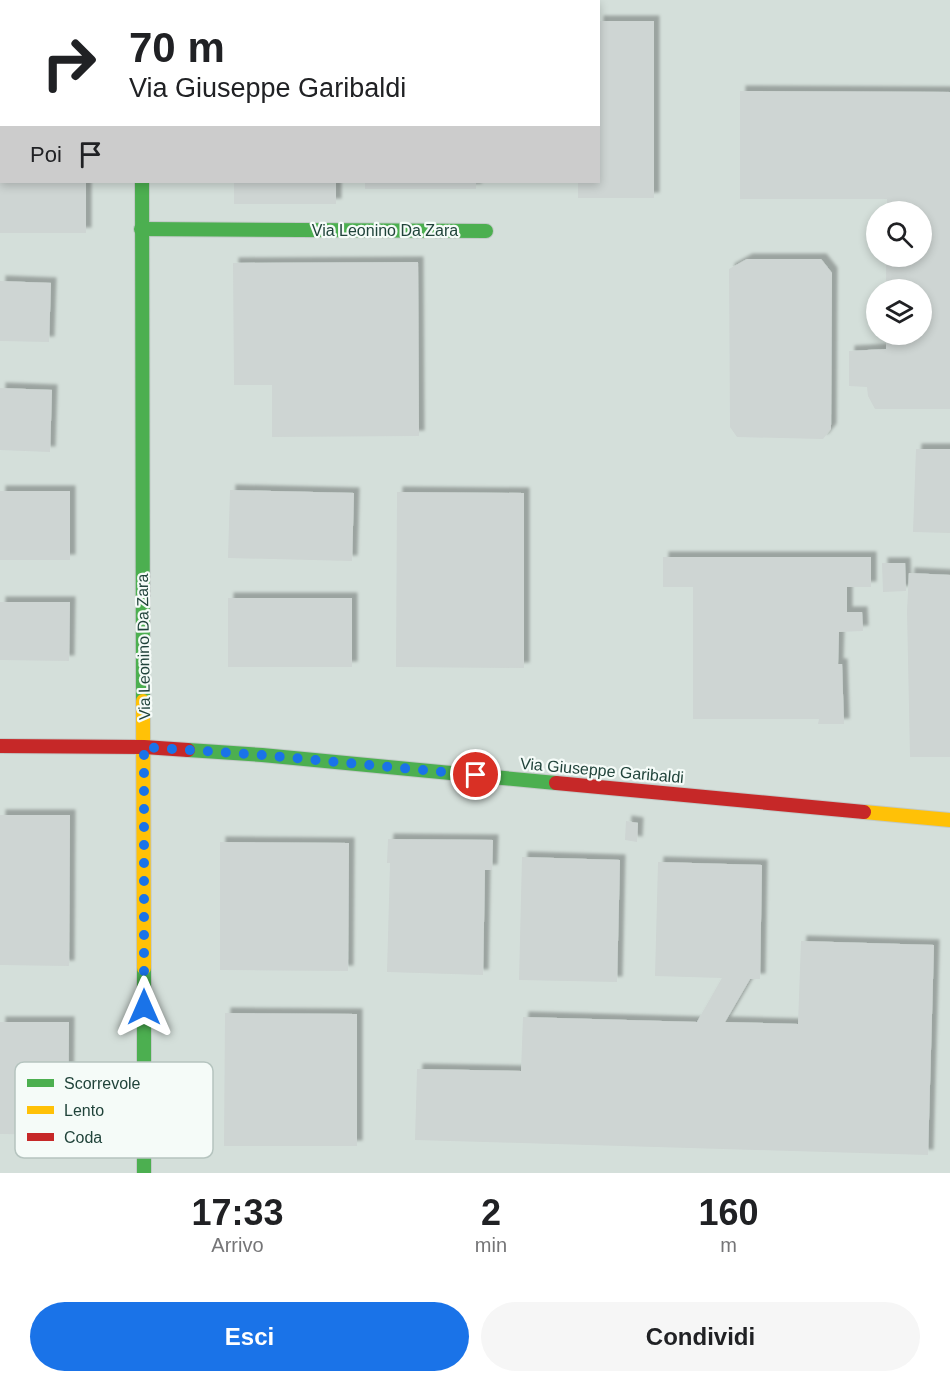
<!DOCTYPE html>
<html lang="it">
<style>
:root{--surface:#fff;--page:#f6f6f6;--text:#202124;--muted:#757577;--accent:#1a73e8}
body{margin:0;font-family:Helvetica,sans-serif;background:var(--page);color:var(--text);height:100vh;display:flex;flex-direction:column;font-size:22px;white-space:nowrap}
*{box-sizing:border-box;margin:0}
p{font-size:20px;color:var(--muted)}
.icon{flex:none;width:33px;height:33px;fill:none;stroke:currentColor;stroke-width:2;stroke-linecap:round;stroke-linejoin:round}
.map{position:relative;height:1173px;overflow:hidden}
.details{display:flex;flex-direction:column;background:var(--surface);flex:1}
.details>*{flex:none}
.hud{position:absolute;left:0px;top:0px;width:600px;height:183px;box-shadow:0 3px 9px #0003;background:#fff;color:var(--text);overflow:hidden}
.fabs{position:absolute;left:866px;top:201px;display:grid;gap:12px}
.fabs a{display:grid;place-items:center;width:66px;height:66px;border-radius:50%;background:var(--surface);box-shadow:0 3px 9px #0003;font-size:30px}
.pin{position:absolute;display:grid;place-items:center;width:51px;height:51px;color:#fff;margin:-26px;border:3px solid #fff;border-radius:50%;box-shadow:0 2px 6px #0007}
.me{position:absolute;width:66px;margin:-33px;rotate:0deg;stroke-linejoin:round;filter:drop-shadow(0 0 4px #0008)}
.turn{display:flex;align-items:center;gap:21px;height:126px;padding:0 30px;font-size:27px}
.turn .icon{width:78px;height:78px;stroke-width:2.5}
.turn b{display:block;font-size:42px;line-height:51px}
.then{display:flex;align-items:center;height:57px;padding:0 30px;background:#0003;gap:12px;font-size:22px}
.eta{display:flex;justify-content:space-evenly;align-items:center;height:102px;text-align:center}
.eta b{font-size:36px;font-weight:600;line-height:42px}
.primary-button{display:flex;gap:12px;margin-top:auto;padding:12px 30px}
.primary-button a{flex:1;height:69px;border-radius:36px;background:var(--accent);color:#fff;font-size:24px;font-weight:600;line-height:69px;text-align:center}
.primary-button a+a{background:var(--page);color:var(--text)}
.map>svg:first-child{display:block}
.built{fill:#d4dfda;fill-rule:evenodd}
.building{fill:#ced5d3;filter:url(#shadow)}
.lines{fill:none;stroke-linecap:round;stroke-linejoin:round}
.street-casing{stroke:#c3c9c7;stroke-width:27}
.fast-casing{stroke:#c2cac7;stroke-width:16}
.slow-casing{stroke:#c2cac7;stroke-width:16}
.jam-casing{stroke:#c2cac7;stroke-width:16}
.street{stroke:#fbfcfc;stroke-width:24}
.fast{stroke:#4caf50;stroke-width:14}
.slow{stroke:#ffc107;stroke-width:14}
.jam{stroke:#c62828;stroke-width:14}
.route{stroke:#1a73e8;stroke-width:10;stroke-dasharray:0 18}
.labels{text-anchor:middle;stroke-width:4.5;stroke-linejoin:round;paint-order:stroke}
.street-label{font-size:16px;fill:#20433a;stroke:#f5fbf8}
.key{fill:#f5fbf8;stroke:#b5c4bf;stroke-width:1.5}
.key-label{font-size:16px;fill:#20433a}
</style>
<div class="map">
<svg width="950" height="1173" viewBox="0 0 950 1173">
<defs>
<filter id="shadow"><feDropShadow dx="5.5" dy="-5.5" stdDeviation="1.5" flood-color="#0004"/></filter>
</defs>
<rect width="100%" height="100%" fill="#e7ecea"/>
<!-- built -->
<path class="built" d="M0,0H950V1173H0ZM2,2H598V182H2ZM876,212H921V256H876ZM876,290H921V334H876Z"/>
<!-- building -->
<g class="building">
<path d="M598,21H654V198H578V182H598Z"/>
<path d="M740,91L950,92V409H875L868,396L867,387L849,386V351L886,349V334H921V290H886V256H921V212H887V199H740Z"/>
<rect x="0" y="182" width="86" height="51"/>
<rect x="234" y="182" width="102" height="22"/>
<rect x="365" y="182" width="111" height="7"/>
<path d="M747,259H821L832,273L831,429L823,439L737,437L730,427L729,269Z"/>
<path d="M418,262L419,436L272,437V385H234L233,263Z"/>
<path d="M0,281L51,283L49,342L0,341Z"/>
<path d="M0,388L52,390L50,452L0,450Z"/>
<path d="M916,449H950V533L913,532Z"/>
<path d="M230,490L354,493L352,561L228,558Z"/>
<rect x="0" y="491" width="70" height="69"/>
<path d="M397,492L524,493V668L396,667Z"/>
<path d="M663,557H871V587H847V612H862L863,631L839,632L838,664H842L844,724H818L819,719H693V587H663Z"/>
<path d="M882,563H905L906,591L883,592Z"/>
<path d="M909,573L950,575V757H910L907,611Z"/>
<rect x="228" y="598" width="124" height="69"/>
<path d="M0,602H70L69,661L0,660Z"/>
<path d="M0,815H70L69,966L0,965Z"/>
<path d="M626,821L638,823L637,842L625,840Z"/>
<path d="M388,839L493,840L492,870H485L483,975L387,972L390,863H387Z"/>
<path d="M220,842L349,843L348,971L220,970Z"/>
<path d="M522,857L620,860L617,982L519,980Z"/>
<path d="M658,862L762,865L760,979H750L725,1022L798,1024L801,941L934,945L928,1155L415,1140L417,1069L521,1071L523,1017L697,1022L722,978L655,976Z"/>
<path d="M225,1013L357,1014V1146H224Z"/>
<path d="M0,1022H69L68,1135L0,1134Z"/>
</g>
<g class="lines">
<!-- street casing -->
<g class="street-casing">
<path id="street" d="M156,2L157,0"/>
</g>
<!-- fast casing -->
<g class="fast-casing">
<g id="fast">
<path d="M142,182L143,701"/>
<path d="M141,229L486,231"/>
<path d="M188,750L262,755L556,783"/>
<path d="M144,968V1173"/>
</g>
</g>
<!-- slow casing -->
<g class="slow-casing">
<g id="slow">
<path d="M143,701L144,968"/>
<path d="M864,812L950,820"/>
</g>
</g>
<!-- jam casing -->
<g class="jam-casing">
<g id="jam">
<path d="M0,746L144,747L188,750"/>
<path d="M556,783L864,812"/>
</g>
</g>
<!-- street -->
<use href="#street" class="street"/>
<!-- fast -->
<use href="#fast" class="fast"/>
<!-- slow -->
<use href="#slow" class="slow"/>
<!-- jam -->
<use href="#jam" class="jam"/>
</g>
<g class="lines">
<!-- route -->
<path class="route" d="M144,1007V747L262,755L476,775"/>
</g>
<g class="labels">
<!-- street labels -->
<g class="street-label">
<text x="385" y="236">Via Leonino Da Zara</text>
<text transform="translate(143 647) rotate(-91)" y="6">Via Leonino Da Zara</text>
<text transform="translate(602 770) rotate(5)" y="6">Via Giuseppe Garibaldi</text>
</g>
</g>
<!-- legend -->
<rect x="15" y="1062" width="198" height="96" rx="9" class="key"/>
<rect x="27" y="1079" width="27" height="8" fill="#4caf50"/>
<rect x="27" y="1106" width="27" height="8" fill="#ffc107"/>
<rect x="27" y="1133" width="27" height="8" fill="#c62828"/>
<g class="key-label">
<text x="64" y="1089">Scorrevole</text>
<text x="64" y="1116">Lento</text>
<text x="64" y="1143">Coda</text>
</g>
</svg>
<div class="fabs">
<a><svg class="icon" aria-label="search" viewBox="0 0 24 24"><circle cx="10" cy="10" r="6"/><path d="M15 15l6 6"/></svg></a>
<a><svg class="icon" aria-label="layers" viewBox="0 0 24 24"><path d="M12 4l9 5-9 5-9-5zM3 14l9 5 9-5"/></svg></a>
</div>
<div class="pin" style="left:476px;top:775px;background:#d93025"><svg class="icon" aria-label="arrive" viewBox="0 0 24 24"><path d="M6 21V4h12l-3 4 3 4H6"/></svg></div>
<svg class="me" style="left:144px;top:1007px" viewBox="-20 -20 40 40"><path d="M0-17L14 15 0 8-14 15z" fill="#1a73e8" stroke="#fff" stroke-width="4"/></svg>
<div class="hud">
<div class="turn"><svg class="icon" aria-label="right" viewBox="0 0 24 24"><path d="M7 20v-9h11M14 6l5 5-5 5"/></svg><div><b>70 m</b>Via Giuseppe Garibaldi</div></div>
<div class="then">Poi<svg class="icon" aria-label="arrive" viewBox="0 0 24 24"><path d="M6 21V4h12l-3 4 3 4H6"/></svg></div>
</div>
</div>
<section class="details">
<div class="eta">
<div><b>17:33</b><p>Arrivo</p></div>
<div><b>2</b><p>min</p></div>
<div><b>160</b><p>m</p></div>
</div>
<div class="primary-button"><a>Esci</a><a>Condividi</a></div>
</section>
